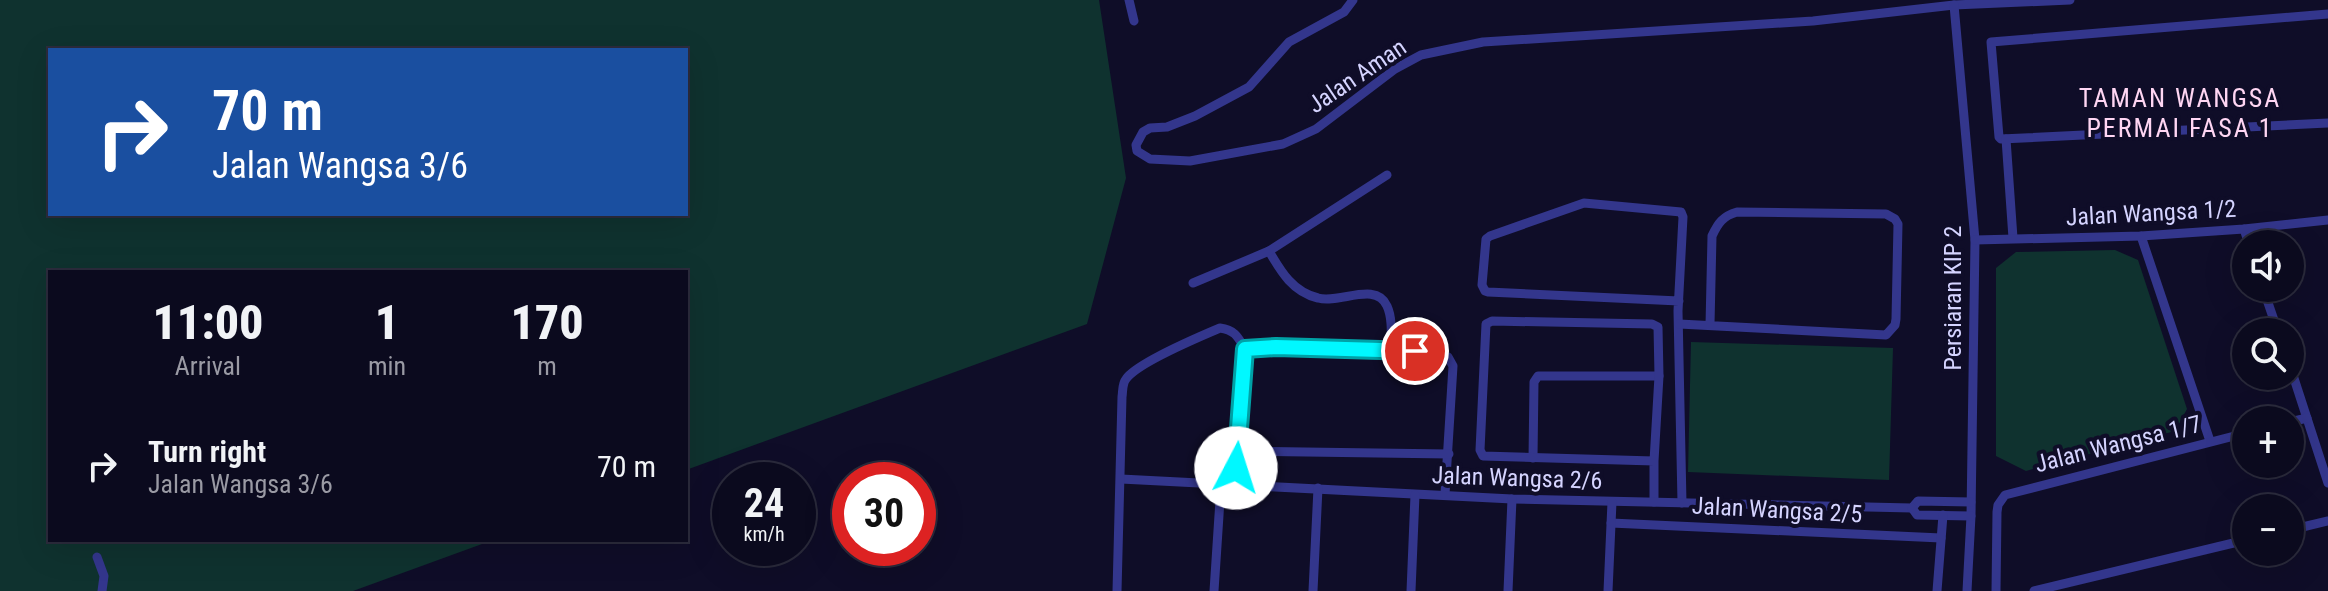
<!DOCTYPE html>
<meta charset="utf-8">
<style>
:root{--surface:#0b0a1e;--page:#19182b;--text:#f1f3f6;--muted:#9a9aa4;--line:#2b2b3c}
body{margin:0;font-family:"Roboto Condensed",sans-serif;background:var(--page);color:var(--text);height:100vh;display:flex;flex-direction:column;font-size:30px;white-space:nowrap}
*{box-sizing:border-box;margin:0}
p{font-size:26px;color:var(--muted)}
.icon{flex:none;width:44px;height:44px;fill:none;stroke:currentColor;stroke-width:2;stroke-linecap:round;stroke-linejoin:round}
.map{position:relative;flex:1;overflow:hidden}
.panel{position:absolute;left:48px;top:270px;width:640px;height:272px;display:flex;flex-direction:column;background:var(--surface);border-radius:0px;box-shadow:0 8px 32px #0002,0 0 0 2px var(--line)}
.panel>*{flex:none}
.guide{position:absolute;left:48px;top:48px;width:640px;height:168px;border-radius:0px;box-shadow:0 8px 32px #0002,0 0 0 2px var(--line);background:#1a4fa0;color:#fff;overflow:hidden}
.buttons{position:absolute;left:2232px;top:230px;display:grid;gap:16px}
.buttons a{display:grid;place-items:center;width:72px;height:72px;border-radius:50%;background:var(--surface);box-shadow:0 8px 32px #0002,0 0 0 2px var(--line);font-size:40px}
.speed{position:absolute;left:712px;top:462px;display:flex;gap:16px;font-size:40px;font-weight:700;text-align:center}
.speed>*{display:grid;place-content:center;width:104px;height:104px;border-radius:50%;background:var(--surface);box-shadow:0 8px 32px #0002,0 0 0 2px var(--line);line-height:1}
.speed small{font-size:20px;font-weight:400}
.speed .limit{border:12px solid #d22;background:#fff;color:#111}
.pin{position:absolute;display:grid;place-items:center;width:68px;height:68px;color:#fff;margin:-34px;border:4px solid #fff;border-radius:50%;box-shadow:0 2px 8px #0007}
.me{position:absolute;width:88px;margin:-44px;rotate:5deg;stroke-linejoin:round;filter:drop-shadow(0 0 6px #0008)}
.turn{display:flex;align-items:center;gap:28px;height:168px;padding:0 32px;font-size:36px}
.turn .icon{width:104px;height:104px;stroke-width:2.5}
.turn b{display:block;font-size:56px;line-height:68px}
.eta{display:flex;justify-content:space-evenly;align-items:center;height:136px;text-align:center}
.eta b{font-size:48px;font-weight:800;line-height:56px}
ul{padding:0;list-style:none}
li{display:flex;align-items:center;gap:24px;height:120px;padding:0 32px}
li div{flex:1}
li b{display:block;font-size:30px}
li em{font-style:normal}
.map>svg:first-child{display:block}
.green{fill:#0f322f;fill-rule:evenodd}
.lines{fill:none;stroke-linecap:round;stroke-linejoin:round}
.minor{stroke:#33368c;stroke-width:9}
.route-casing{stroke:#00a1a6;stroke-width:20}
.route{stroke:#00f8ff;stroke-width:14}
.labels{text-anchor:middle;stroke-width:8;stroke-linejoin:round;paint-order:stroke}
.street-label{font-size:24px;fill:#d5d4ff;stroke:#0f0d28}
.neighbourhood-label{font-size:26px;letter-spacing:2px;fill:#ffd6f3;stroke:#0f0d28}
</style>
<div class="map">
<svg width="2328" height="591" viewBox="0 0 2328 591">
<rect width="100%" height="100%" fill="#0f0d28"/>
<!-- green -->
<g class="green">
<path d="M0,0H1099L1126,178L1087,324L686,470V272H50V540H493L353,591H0ZM50,50H686V214H50Z"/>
<path d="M2115,250L2138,260L2187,409L2175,431L2026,471L1996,456V268L2016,252Z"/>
<path d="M1691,342L1893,348L1889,480L1688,472Z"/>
</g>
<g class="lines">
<!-- minor -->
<g class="minor">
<path d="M1129,0L1134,21"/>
<path d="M1353,0L1344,12L1289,42L1249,87L1195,116L1167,127L1150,128L1143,132L1136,145L1137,151L1150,159L1190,161L1283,144L1316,129L1395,69L1421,55L1483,42L1813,21L1954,5L2070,0"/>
<path d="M1954,5L1975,240L1971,516L1967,591"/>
<path d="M2328,14L1991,42L1999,137L2001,139L2328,123"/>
<path d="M2006,139L2013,238"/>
<path d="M2244,229L2249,244"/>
<path d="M2141,236L2210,441"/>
<path d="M1975,240L2141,236L2244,229L2328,220"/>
<path d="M1269,251C1281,272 1293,292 1318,298C1340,304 1376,281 1387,306C1393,319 1391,337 1391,350"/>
<path d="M1193,283L1269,251L1387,175"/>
<path d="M2263,288L2278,332"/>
<path d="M1679,301L1488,292L1485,291L1482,285L1486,239L1490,236L1584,203L1681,212L1683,217L1678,311L1682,503"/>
<path d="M1679,324L1886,335L1895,325L1896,319L1898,224L1895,219L1886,214L1737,212C1723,216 1718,223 1712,236L1710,325"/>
<path d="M1245,349C1290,346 1336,349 1381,350C1402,351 1430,347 1448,357L1453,366L1445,494"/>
<path d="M2290,366L2328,483"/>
<path d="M2290,422L2307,418"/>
<path d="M1238,451L1449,454"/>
<path d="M1533,458L1534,382L1538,376H1659"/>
<path d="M1654,461L1483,456L1480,450L1486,324L1492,321L1652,324L1658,327L1659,376L1654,461V502"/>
<path d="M1121,479L1512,499L1912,508L1918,501L1971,502"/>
<path d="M1235,485L1245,349"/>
<path d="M1912,508L1917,515L1971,516"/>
<path d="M1611,523L1941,538"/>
<path d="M2290,530L2328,521"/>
<path d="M97,557L104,576L102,591"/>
<path d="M1117,591L1122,397C1123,390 1122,384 1126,379C1137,363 1201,336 1220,328C1235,330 1238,337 1245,349"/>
<path d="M1214,591L1221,485"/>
<path d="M1313,591L1318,488"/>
<path d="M1411,591L1415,495"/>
<path d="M1508,591L1512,499"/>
<path d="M1608,591L1612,502"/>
<path d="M1937,591L1943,515"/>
<path d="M1996,591L1997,512L1998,505L2005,495L2246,433"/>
<path d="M2034,591L2246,540"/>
</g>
</g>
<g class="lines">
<!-- route casing -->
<g class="route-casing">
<path id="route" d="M1236,468L1245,349L1276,347L1415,351"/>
</g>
<!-- route -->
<use href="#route" class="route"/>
</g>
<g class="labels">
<!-- street labels -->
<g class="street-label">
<text transform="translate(1357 76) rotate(-34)" y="8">Jalan Aman</text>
<text transform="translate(2151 213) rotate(-3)" y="8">Jalan Wangsa 1/2</text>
<text transform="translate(1953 298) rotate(-90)" y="8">Persiaran KIP 2</text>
<text transform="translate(2118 444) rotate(-14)" y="8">Jalan Wangsa 1/7</text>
<text transform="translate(1517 478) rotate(2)" y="8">Jalan Wangsa 2/6</text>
<text transform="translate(1777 510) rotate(3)" y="8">Jalan Wangsa 2/5</text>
</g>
<!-- neighbourhood labels -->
<g class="neighbourhood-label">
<text x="2180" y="107">TAMAN WANGSA<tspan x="2180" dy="30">PERMAI FASA 1</tspan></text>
</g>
</g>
</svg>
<div class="buttons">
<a><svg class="icon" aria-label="sound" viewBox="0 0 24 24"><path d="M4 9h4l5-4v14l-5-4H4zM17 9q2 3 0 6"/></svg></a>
<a><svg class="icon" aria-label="search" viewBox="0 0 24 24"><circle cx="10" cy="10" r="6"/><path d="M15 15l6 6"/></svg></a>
<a>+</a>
<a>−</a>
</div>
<div class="speed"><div>24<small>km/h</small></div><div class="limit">30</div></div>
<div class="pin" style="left:1415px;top:351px;background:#d93025"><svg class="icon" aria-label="arrive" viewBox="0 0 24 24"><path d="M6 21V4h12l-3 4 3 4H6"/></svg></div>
<svg class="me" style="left:1236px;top:468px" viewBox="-20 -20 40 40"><circle r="19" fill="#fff"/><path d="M0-13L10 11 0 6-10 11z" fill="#00f8ff"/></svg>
<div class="guide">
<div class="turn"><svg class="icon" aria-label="right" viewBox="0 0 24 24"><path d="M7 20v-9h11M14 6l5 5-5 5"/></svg><div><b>70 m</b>Jalan Wangsa 3/6</div></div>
</div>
<section class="panel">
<div class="eta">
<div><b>11:00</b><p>Arrival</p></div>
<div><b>1</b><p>min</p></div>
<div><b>170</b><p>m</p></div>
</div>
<ul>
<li><svg class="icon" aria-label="right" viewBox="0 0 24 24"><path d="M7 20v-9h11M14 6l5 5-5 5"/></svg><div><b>Turn right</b><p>Jalan Wangsa 3/6</p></div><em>70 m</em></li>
</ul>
</section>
</div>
